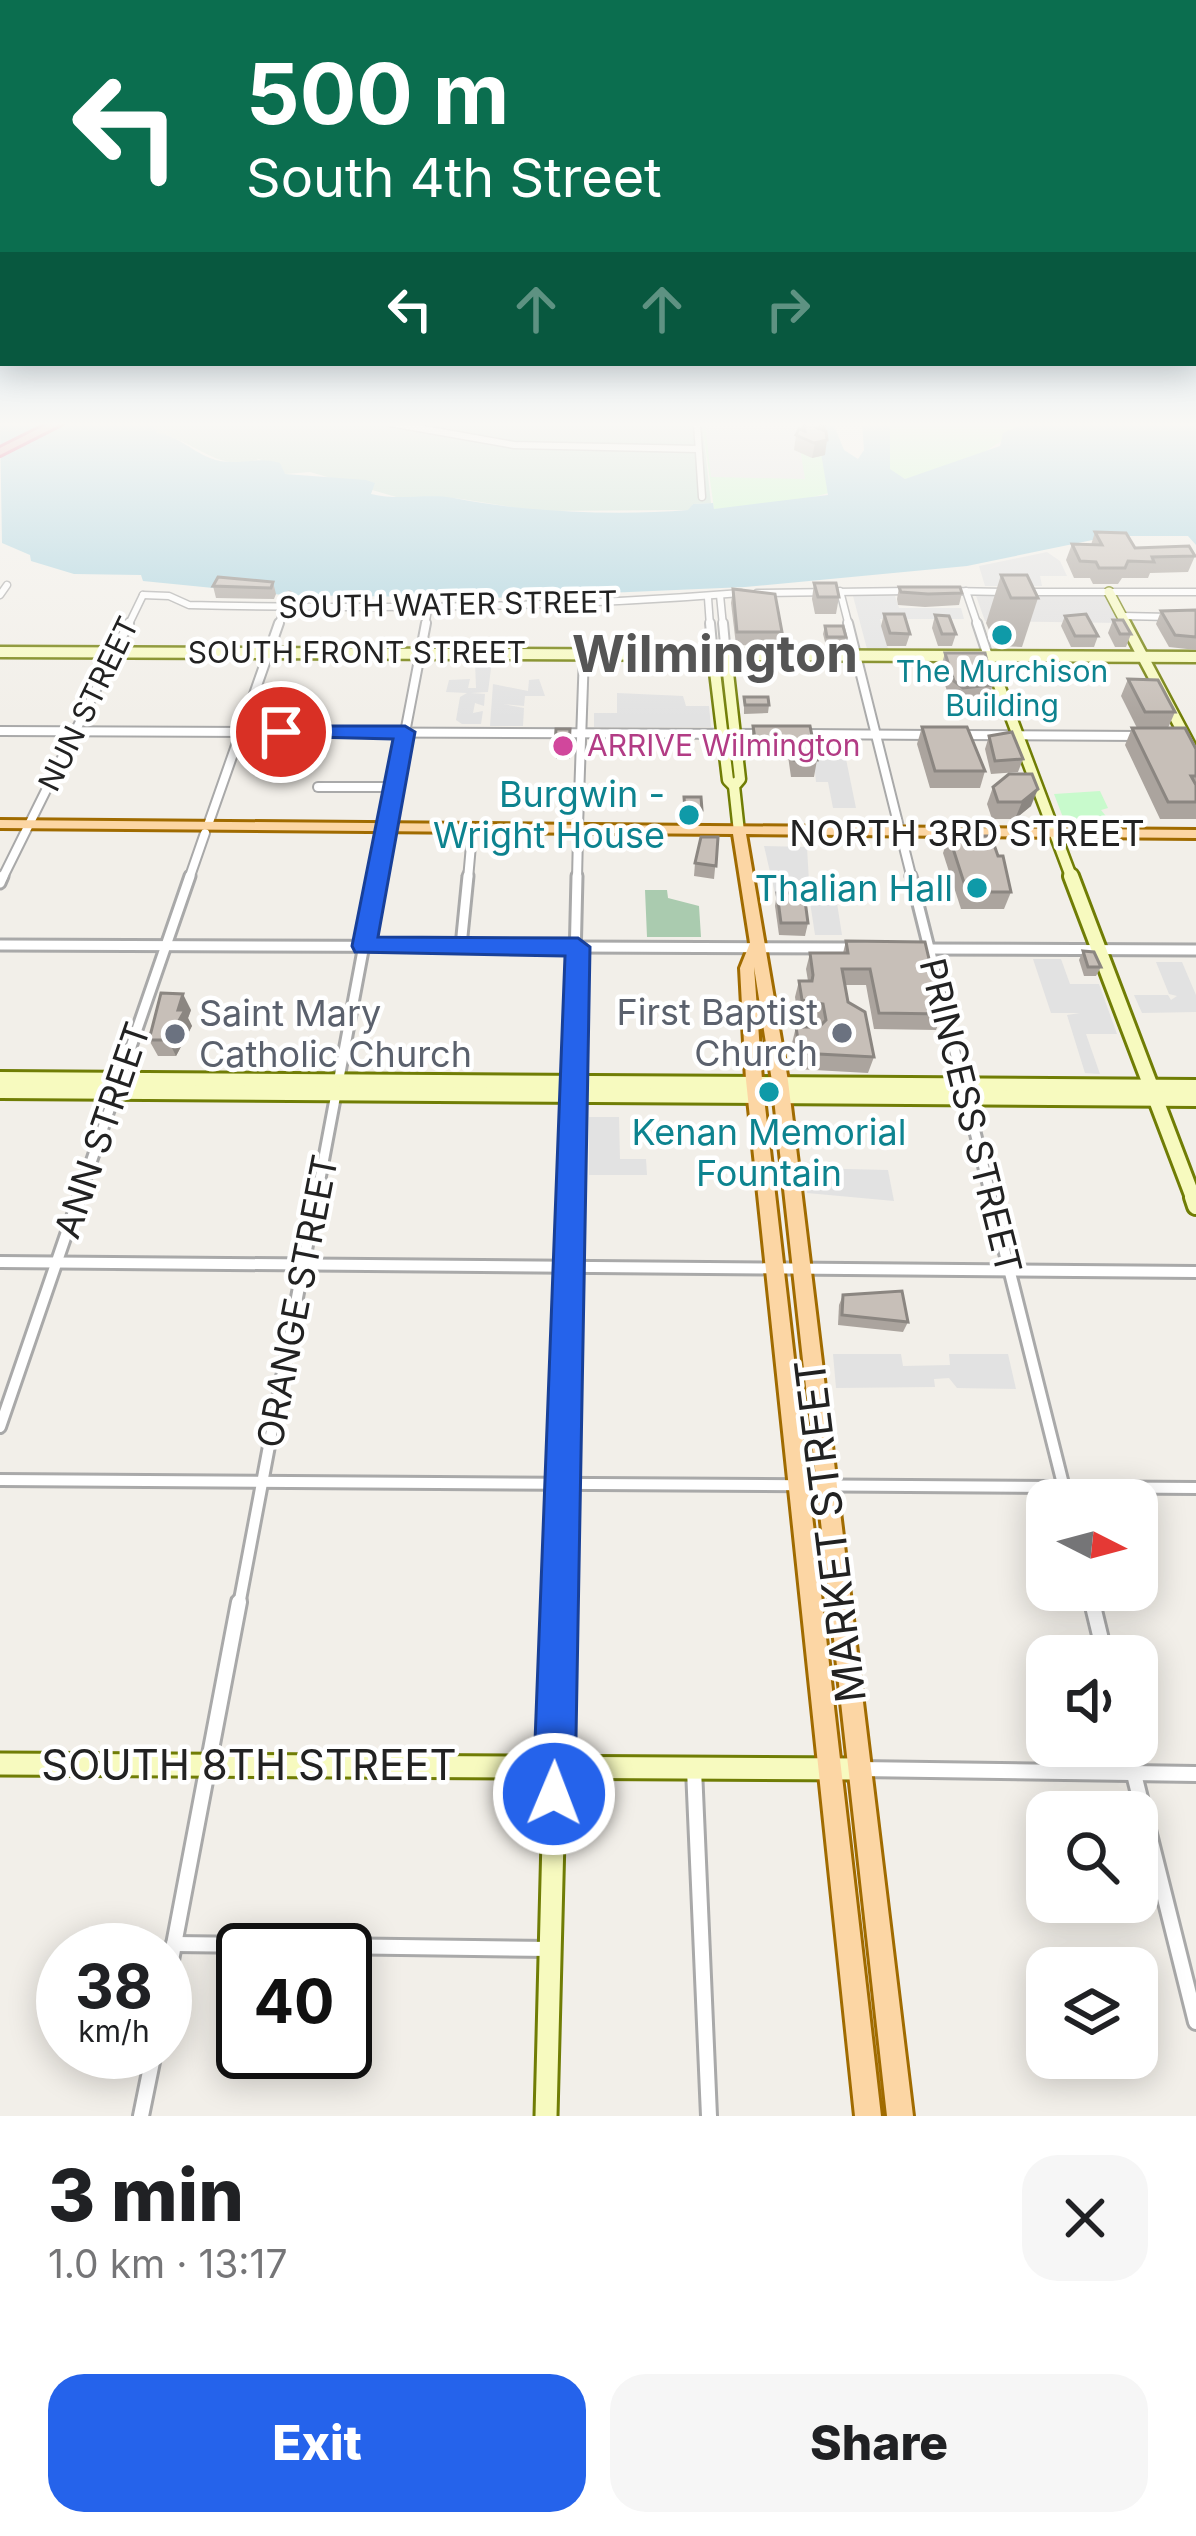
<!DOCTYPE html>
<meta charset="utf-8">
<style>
:root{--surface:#fff;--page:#f6f6f6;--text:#202124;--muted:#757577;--accent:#2563eb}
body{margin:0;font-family:Inter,sans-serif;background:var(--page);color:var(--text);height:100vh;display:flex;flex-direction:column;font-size:45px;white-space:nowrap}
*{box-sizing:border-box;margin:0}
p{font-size:39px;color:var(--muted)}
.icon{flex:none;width:66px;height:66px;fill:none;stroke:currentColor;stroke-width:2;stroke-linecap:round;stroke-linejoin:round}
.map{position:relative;height:2116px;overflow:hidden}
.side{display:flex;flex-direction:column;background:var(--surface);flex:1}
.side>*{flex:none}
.hud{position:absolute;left:0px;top:0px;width:1197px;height:366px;box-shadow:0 6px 30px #0003;background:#0b6e4f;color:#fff;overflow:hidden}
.needle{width:78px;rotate:96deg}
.tools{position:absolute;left:1026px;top:1479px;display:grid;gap:24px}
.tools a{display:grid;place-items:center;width:132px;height:132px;border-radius:24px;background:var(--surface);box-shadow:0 6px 30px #0003;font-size:60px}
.speed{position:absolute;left:36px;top:1923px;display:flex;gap:24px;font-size:60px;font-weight:700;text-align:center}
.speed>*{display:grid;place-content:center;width:156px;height:156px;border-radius:50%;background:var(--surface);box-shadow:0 6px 30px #0003;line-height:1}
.speed small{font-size:30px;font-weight:400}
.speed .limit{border:6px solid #111;border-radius:18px;background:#fff;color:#111}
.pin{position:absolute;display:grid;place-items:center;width:102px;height:102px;color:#fff;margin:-51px;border:6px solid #fff;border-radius:50%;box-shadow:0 3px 12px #0007}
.me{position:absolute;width:132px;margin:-66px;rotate:1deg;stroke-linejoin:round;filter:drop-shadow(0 0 9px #0008)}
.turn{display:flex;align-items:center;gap:42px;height:252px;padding:0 48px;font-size:54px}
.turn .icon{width:156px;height:156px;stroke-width:2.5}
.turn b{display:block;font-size:84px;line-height:102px}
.lanes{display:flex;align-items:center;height:114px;padding:0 48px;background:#0003;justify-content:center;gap:60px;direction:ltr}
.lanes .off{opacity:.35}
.round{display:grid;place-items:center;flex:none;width:126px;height:126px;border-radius:36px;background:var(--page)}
.summary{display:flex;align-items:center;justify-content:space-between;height:204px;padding:0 48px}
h1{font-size:72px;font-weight:800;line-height:90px}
.button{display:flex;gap:24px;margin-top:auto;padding:24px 48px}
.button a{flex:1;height:138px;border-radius:36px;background:var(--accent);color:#fff;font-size:48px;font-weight:800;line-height:138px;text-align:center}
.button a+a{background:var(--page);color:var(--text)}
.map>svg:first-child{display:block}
.residential{fill:#e0dfdf}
.wetland{fill:#c6e0d4}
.cemetery{fill:#aacbaf}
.park{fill:#c8facc}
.parking{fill:#e2e2e2}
.water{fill:#aad3df}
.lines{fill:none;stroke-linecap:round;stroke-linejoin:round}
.street-far4-casing{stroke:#a9a9a9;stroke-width:9}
.street-far3-casing{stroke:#a9a9a9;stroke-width:12}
.street-far2-casing{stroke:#a9a9a9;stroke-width:15}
.street-far1-casing{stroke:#a9a9a9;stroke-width:16}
.street-casing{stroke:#a9a9a9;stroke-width:20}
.secondary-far4-casing{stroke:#707d05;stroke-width:12}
.secondary-far3-casing{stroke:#707d05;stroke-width:15}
.secondary-far2-casing{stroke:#707d05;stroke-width:20}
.secondary-far1-casing{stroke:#707d05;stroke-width:22}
.secondary-casing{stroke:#707d05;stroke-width:27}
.primary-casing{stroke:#a06b00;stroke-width:6}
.highway-casing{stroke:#dc2a67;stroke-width:6}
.street-far4{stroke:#fff;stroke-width:6}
.street-far3{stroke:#fff;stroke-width:8}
.street-far2{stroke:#fff;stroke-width:9}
.street-far1{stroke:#fff;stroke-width:10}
.street{stroke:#fff;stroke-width:14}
.secondary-far4{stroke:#f7fabf;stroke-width:9}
.secondary-far3{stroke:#f7fabf;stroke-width:10}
.secondary-far2{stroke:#f7fabf;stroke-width:14}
.secondary-far1{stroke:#f7fabf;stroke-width:16}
.secondary{stroke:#f7fabf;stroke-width:21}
.primary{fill:#fcd6a4;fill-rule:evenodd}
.highway{fill:#e892a2;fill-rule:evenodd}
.wall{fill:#aba49e}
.shaded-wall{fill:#8b8681}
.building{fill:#c7bfb8;stroke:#8b8681;stroke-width:3}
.route{fill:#2563eb;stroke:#184099;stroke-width:3}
.culture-dot{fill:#0f9aa8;stroke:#fff;stroke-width:4.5}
.hotel-dot{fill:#d1479c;stroke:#fff;stroke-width:4.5}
.worship-dot{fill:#6b7280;stroke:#fff;stroke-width:4.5}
.labels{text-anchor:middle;stroke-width:9;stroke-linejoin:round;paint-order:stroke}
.far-street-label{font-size:30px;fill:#222;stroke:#fff}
.far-culture-label{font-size:30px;fill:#0d838f;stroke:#fff}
.far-hotel-label{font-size:30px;fill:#b23c85;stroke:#fff;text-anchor:start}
.culture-label{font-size:36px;fill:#0d838f;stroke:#fff;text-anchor:end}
.street-label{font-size:36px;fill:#222;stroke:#fff}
.worship-label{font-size:36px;fill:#5b616d;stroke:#fff;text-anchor:end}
.near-street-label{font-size:42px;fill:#222;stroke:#fff}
.far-town-label{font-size:51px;font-weight:bold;fill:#555;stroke:#fff}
</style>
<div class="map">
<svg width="1196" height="2116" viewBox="0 0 1196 2116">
<rect width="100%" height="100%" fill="#f2efe9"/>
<!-- residential -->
<path class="residential" d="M975,593L1106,595L1121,623L985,621Z"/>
<!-- wetland -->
<path class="wetland" d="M153,423H702L711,503L693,504L689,510L537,511L455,498L410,501L310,472L285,474L259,459C218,475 194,438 155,433Z"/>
<!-- cemetery -->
<path class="cemetery" d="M645,890H667L668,898L699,906L701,937H647Z"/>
<!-- park -->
<g class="park">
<path d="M702,423H816L829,493L781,505L714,509Z"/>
<path d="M890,423H1026V425L972,460L905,479L890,470Z"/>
<path d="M1100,791L1108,808L1101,810L1109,820H1064L1054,794Z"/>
</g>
<!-- parking -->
<g class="parking">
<path d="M705,423H796L805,479L711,477Z"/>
<path d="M1047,552L1060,561L1067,576H1040L1042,586H985L979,566Z"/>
<path d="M853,596H895L899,608H961L964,619H880L888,649H867Z"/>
<path d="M492,661L488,692L471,693L485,694L484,706L475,703L473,713L483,711L481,724H462L456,720L460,697L467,693L446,692L449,680L470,679L468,688H476L475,662Z"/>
<path d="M539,679L545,696H525L524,706L503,704L524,708L523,726H490L493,684L528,691L529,680Z"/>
<path d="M617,693L683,696L686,706H709L711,727H594V713H617Z"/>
<path d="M812,742H821L825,759H846L856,808H833L828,782H816Z"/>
<path d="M764,846L807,847L809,882L780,883L834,884L842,935H815L810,902H777Z"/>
<path d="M1033,959H1061L1070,984H1099L1117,1034H1086L1100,1074L1085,1073L1067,1015L1080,1013H1051Z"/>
<path d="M1156,962H1182L1196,995V1012L1142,1013L1134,995H1168L1171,1000L1177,996L1169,994Z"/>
<path d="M589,1117H619L620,1159H646L647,1175H589Z"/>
<path d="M805,1168L888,1170L894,1201L807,1193Z"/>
<path d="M833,1354H901L903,1366L950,1365L949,1354H1008L1016,1389L957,1388L949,1378L934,1379L935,1387L836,1388Z"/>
</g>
<!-- water -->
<path class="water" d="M0,423H153L156,433C179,436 190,450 210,458C235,468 256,455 280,463L285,474L366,480L375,483L371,494C400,501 427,493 454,498C523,512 617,516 688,510L693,504L713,503L714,509L828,495L816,423H833L844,450L858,459L864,450L862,423H890V469L905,479L1000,446L1003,433L1026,423H1196V545L1188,536H1112L967,566L745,587L491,598L284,595L143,581L141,575L74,574L31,561L30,555L2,543Z"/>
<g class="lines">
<!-- street-far4 casing -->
<g class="street-far4-casing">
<g id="street-far4">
<path d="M390,423L514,445L698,449"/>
<path d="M697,423L702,497"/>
<path d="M840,591L849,626"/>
<path d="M949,591L1005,592"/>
<path d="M966,591L978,626"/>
<path d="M1027,592H1196"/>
<path d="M757,593L909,591"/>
<path d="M0,595L7,585"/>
<path d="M143,595L169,596L189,605C374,609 556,608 741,593"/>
<path d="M720,595L723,626"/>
<path d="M708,598L710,626"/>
<path d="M1122,616L1171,617"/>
<path d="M128,626L143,595"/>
<path d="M278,626L289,595"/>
<path d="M425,626L428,610"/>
</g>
</g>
<!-- street-far3 casing -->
<g class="street-far3-casing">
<g id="street-far3">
<path d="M710,623L713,655"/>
<path d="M723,623L726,655"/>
<path d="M848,623L912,879"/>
<path d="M977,623L988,656"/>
<path d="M0,731L763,734"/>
<path d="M803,734L931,735"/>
<path d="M959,735L1141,736"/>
<path d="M318,787H394"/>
<path d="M208,825L279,623"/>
<path d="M578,827L584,654"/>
<path d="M2,879L129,623"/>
<path d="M189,879L205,833"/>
<path d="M377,879L426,623"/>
<path d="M468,879L472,834"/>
<path d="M577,879L578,835"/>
</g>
</g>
<!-- street-far2 casing -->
<g class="street-far2-casing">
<g id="street-far2">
<path d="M911,876L992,1200"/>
<path d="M0,883L3,876"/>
<path d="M0,945L855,948"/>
<path d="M461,946L468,876"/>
<path d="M919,949L1196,950"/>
<path d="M572,1088L577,876"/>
<path d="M78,1200L190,876"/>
<path d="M316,1200L377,876"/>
</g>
</g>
<!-- street-far1 casing -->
<g class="street-far1-casing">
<g id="street-far1">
<path d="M991,1197L1067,1500"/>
<path d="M0,1262L1196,1272"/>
<path d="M0,1427L79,1197"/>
<path d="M0,1480L1196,1488"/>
<path d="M1089,1590L1093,1605"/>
<path d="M239,1605L316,1197"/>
</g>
</g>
<!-- street casing -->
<g class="street-casing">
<g id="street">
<path d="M1092,1602L1105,1656"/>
<path d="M1127,1746L1196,2022"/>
<path d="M694,1769L709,2116"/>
<path d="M859,1769L1196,1774"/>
<path d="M174,1944L550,1949"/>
<path d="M165,1992L239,1602"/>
<path d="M141,2116L154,2052"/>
</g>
</g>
<!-- secondary-far4 casing -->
<g class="secondary-far4-casing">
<path id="secondary-far4" d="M1109,592L1127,626"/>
</g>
<!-- secondary-far3 casing -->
<g class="secondary-far3-casing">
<g id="secondary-far3">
<path d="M1125,623L1196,757"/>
<path d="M0,652L1196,657"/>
<path d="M713,655L728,780L734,786"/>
<path d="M726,655L740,779L734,786L739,832"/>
<path d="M988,656L1072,879"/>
</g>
</g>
<!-- secondary-far2 casing -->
<g class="secondary-far2-casing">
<g id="secondary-far2">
<path d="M1071,876L1194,1200"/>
<path d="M0,1079L1196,1087"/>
<path d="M0,1091L1196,1099"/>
<path d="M569,1200L572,1094"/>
</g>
</g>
<!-- secondary-far1 casing -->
<g class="secondary-far1-casing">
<g id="secondary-far1">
<path d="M1193,1197L1196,1206"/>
<path d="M559,1605L569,1197"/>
</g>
</g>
<!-- secondary casing -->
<g class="secondary-casing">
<g id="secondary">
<path d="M0,1764L859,1769"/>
<path d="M546,2116L559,1602"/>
</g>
</g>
<!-- primary casing -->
<g class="primary-casing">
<path id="primary" d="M0,820L1196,830V838L746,834L788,1081L913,2116H887L772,1081L754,967L762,1080L881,2116H855L746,1080L740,968L750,943L733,834L0,828Z"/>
</g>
<!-- highway casing -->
<g class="highway-casing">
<path id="highway" d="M50,423H63L0,455V448Z"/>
</g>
<!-- street-far4 -->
<use href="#street-far4" class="street-far4"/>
<!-- street-far3 -->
<use href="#street-far3" class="street-far3"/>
<!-- street-far2 -->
<use href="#street-far2" class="street-far2"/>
<!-- street-far1 -->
<use href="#street-far1" class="street-far1"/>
<!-- street -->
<use href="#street" class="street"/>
<!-- secondary-far4 -->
<use href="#secondary-far4" class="secondary-far4"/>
<!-- secondary-far3 -->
<use href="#secondary-far3" class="secondary-far3"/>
<!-- secondary-far2 -->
<use href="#secondary-far2" class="secondary-far2"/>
<!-- secondary-far1 -->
<use href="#secondary-far1" class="secondary-far1"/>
<!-- secondary -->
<use href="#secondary" class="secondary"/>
<!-- primary -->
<use href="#primary" class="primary"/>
<!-- highway -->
<use href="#highway" class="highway"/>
</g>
<!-- wall -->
<g class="wall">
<path d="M802,423L826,424L825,455L812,458L794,450L796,435L801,430Z"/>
<path d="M1095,532L1135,548L1195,556L1188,572L1150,573L1148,578H1122L1118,584H1093L1090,578H1074L1066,560L1072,544L1091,545Z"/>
<path d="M1001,575L1038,598L1022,647L996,646L986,623Z"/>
<path d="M273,582L276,594L274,599L216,598L213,586Z"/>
<path d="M814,583L839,597L836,614H815L812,599Z"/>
<path d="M899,587L962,593L959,605L925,607L898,605L897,599Z"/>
<path d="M733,589L782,632L780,646L736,645L731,603Z"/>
<path d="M1196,610V650L1169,647L1156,624L1161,611Z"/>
<path d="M884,614L910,634L906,646H887L881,626Z"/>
<path d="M935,615L956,634L952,646H938L932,628Z"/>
<path d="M1065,616L1098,636L1094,647H1071L1061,626Z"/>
<path d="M1113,620L1131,634L1126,647H1115L1108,633Z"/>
<path d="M825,626L846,637L844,646H826L823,634Z"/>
<path d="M945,653L993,685L987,702L958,705L949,697L940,670Z"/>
<path d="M1128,679L1175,712L1168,728L1196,749V819H1160L1125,745L1132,728H1137L1121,696Z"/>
<path d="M744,697L769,705L768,713L744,714Z"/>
<path d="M753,726H810L817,760L814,777H791L788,756H753L751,743Z"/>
<path d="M922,727L985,771L980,788H930L917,744Z"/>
<path d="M570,729V759H556L555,746Z"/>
<path d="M989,736L1023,759L1018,772L991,774L985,749Z"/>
<path d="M993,787L1031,806L1015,819H992L987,804Z"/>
<path d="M684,797L702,810L701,819L684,818Z"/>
<path d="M949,836L1011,892L1004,909H961L943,853Z"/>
<path d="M718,837L714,879L694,876L695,863Z"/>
<path d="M777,893L808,923L805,936L779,935L775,906Z"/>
<path d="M846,941L942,1014L936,1030L874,1029L866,985H845L848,1002L874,1057L868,1073L796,1069L792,1043L796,1027L820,1026L819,1020L798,1017L795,997L799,981H808L806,969L810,953H843Z"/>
<path d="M1083,951L1101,967L1096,976H1084L1079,960Z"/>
<path d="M191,1010L188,1018L192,1026L176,1056H158L149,1040Z"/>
<path d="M843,1295L908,1322L903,1332L838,1325L839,1305Z"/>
</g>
<!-- shaded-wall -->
<g class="shaded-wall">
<path d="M826,424L824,439L827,440L825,455L812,458L818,428Z"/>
<path d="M1038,789L1031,806L1015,819L1022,802Z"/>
<path d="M183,994L191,1010L188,1018L192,1026L176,1056L168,1040Z"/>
</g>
<!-- building -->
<g class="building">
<path d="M804,423L826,424L818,428L826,431L827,440L814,443L796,435L799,429L805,431Z"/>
<path d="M1095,532L1126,533L1135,548L1189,546L1195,556L1152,557L1154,562L1128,561L1125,568H1099L1096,562L1080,561L1072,544L1102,545Z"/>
<path d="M1001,575H1027L1038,598H1011Z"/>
<path d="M218,577L273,582L271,588L213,586Z"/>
<path d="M814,583H836L839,597H818Z"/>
<path d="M899,587H960L962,593L928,594L901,592Z"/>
<path d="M733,589L775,594L782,632H737Z"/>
<path d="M1196,610V637L1175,635L1161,611Z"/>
<path d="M884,614H904L910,634L890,633Z"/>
<path d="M1086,614L1098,636H1075L1065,616Z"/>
<path d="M935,615L949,616L956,634H942Z"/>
<path d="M1113,620H1123L1131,634H1120Z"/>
<path d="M825,626H843L846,637H827Z"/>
<path d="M945,653H985L993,685L963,688L954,681Z"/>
<path d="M1128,679L1158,680L1175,712H1145Z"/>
<path d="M744,697H768L769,705H745Z"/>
<path d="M753,726H810L817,760H794L791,739H755Z"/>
<path d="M922,727H967L985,771H935Z"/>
<path d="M1132,728H1185L1196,749V776H1191L1196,785V802H1168Z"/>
<path d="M556,729H570L569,746H555Z"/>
<path d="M1012,732L1023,759L995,761L989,736Z"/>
<path d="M1009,774H1032L1038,789L1022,802H998L993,787Z"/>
<path d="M684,797H701L702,810H685Z"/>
<path d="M949,836H991L998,856H1003L1011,892H967Z"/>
<path d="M701,837H718L716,866L695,863Z"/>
<path d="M777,893H804L808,923H781Z"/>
<path d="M846,941L925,942L942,1014L879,1013L870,969H842L848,1002L865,1012L874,1057L800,1053L796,1027H819L826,1020L823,1004L802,1000L799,981H812L813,975L810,953H848Z"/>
<path d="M1083,951L1094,952L1101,967H1088Z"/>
<path d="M161,993L183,994L178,1010H185L168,1040H149Z"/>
<path d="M902,1291L908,1322L842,1315L843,1295Z"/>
</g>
<!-- sky -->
<linearGradient id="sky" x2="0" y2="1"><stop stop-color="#8fc0e4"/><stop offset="0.59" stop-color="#f9f8f5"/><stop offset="1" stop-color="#f9f8f5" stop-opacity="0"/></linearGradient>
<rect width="1196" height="719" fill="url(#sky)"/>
<!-- route -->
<path class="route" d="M281,726H405L415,732L378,937L578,938L590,947L575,1794L569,1809L554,1815L539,1809L533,1794L565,956L355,952L352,946L393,739L274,736V728Z"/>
<!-- markers -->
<g class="culture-dot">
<circle cx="1002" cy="635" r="12"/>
<circle cx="689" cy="815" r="12"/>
<circle cx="977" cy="888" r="12"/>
<circle cx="769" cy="1092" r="12"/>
</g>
<circle class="hotel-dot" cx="563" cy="746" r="12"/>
<g class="worship-dot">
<circle cx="842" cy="1033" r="12"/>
<circle cx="175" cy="1034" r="12"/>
</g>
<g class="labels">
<!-- far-street labels -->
<g class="far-street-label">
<text transform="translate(448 605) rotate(-1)" y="10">SOUTH WATER STREET</text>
<text x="357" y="663">SOUTH FRONT STREET</text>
<text transform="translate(89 704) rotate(-64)" y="10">NUN STREET</text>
</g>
<!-- far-culture labels -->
<g class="far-culture-label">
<text x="1002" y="682">The Murchison<tspan x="1002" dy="34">Building</tspan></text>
</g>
<!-- far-hotel labels -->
<g class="far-hotel-label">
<text x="587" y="756">ARRIVE Wilmington</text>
</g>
<!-- culture labels -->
<g class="culture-label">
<text x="665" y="807">Burgwin -<tspan x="665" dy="41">Wright House</tspan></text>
<text x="953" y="901">Thalian Hall</text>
<text x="769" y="1145" text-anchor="middle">Kenan Memorial<tspan x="769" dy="41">Fountain</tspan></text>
</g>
<!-- street labels -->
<g class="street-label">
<text x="967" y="846">NORTH 3RD STREET</text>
<text transform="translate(971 1116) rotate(76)" y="13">PRINCESS STREET</text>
<text transform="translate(102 1130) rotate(-71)" y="13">ANN STREET</text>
<text transform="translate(297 1301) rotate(-79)" y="13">ORANGE STREET</text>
</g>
<!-- worship labels -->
<g class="worship-label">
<text x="818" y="1025">First Baptist<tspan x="818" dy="41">Church</tspan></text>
<text x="199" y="1026" text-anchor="start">Saint Mary<tspan x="199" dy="41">Catholic Church</tspan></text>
</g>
<!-- near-street labels -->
<g class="near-street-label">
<text transform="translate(830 1531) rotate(-97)" y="15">MARKET STREET</text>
<text x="249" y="1780">SOUTH 8TH STREET</text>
</g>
<!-- far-town labels -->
<g class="far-town-label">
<text x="715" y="672">Wilmington</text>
</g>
</g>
</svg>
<div class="tools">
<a><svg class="needle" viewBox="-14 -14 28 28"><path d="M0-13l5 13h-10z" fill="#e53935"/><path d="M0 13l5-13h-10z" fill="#757577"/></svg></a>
<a><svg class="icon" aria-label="sound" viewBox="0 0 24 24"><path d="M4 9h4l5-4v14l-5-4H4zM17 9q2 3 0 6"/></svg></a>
<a><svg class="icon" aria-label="search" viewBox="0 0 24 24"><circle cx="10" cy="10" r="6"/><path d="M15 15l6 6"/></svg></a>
<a><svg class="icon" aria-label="layers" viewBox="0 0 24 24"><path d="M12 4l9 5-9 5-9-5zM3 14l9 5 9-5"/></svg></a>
</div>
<div class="speed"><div>38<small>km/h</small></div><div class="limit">40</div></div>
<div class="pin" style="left:281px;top:732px;background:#d93025"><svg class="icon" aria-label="arrive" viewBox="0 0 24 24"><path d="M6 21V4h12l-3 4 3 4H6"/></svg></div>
<svg class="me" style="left:554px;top:1794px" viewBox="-20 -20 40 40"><circle r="17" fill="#2563eb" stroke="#fff" stroke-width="3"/><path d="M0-11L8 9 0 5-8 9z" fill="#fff"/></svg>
<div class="hud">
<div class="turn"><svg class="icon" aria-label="left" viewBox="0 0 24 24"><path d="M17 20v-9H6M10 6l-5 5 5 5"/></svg><div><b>500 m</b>South 4th Street</div></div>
<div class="lanes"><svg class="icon" aria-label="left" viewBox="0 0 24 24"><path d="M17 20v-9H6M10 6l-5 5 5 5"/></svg><svg class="icon off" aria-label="ahead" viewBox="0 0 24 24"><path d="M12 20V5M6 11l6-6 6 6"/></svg><svg class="icon off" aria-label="ahead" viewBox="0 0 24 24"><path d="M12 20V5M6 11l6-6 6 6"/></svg><svg class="icon off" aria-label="right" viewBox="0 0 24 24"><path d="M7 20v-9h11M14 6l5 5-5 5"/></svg></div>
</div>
</div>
<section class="side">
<div class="summary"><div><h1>3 min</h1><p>1.0 km · 13:17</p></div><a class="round"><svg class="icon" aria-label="close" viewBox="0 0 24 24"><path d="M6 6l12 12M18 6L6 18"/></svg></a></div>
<div class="button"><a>Exit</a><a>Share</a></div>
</section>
